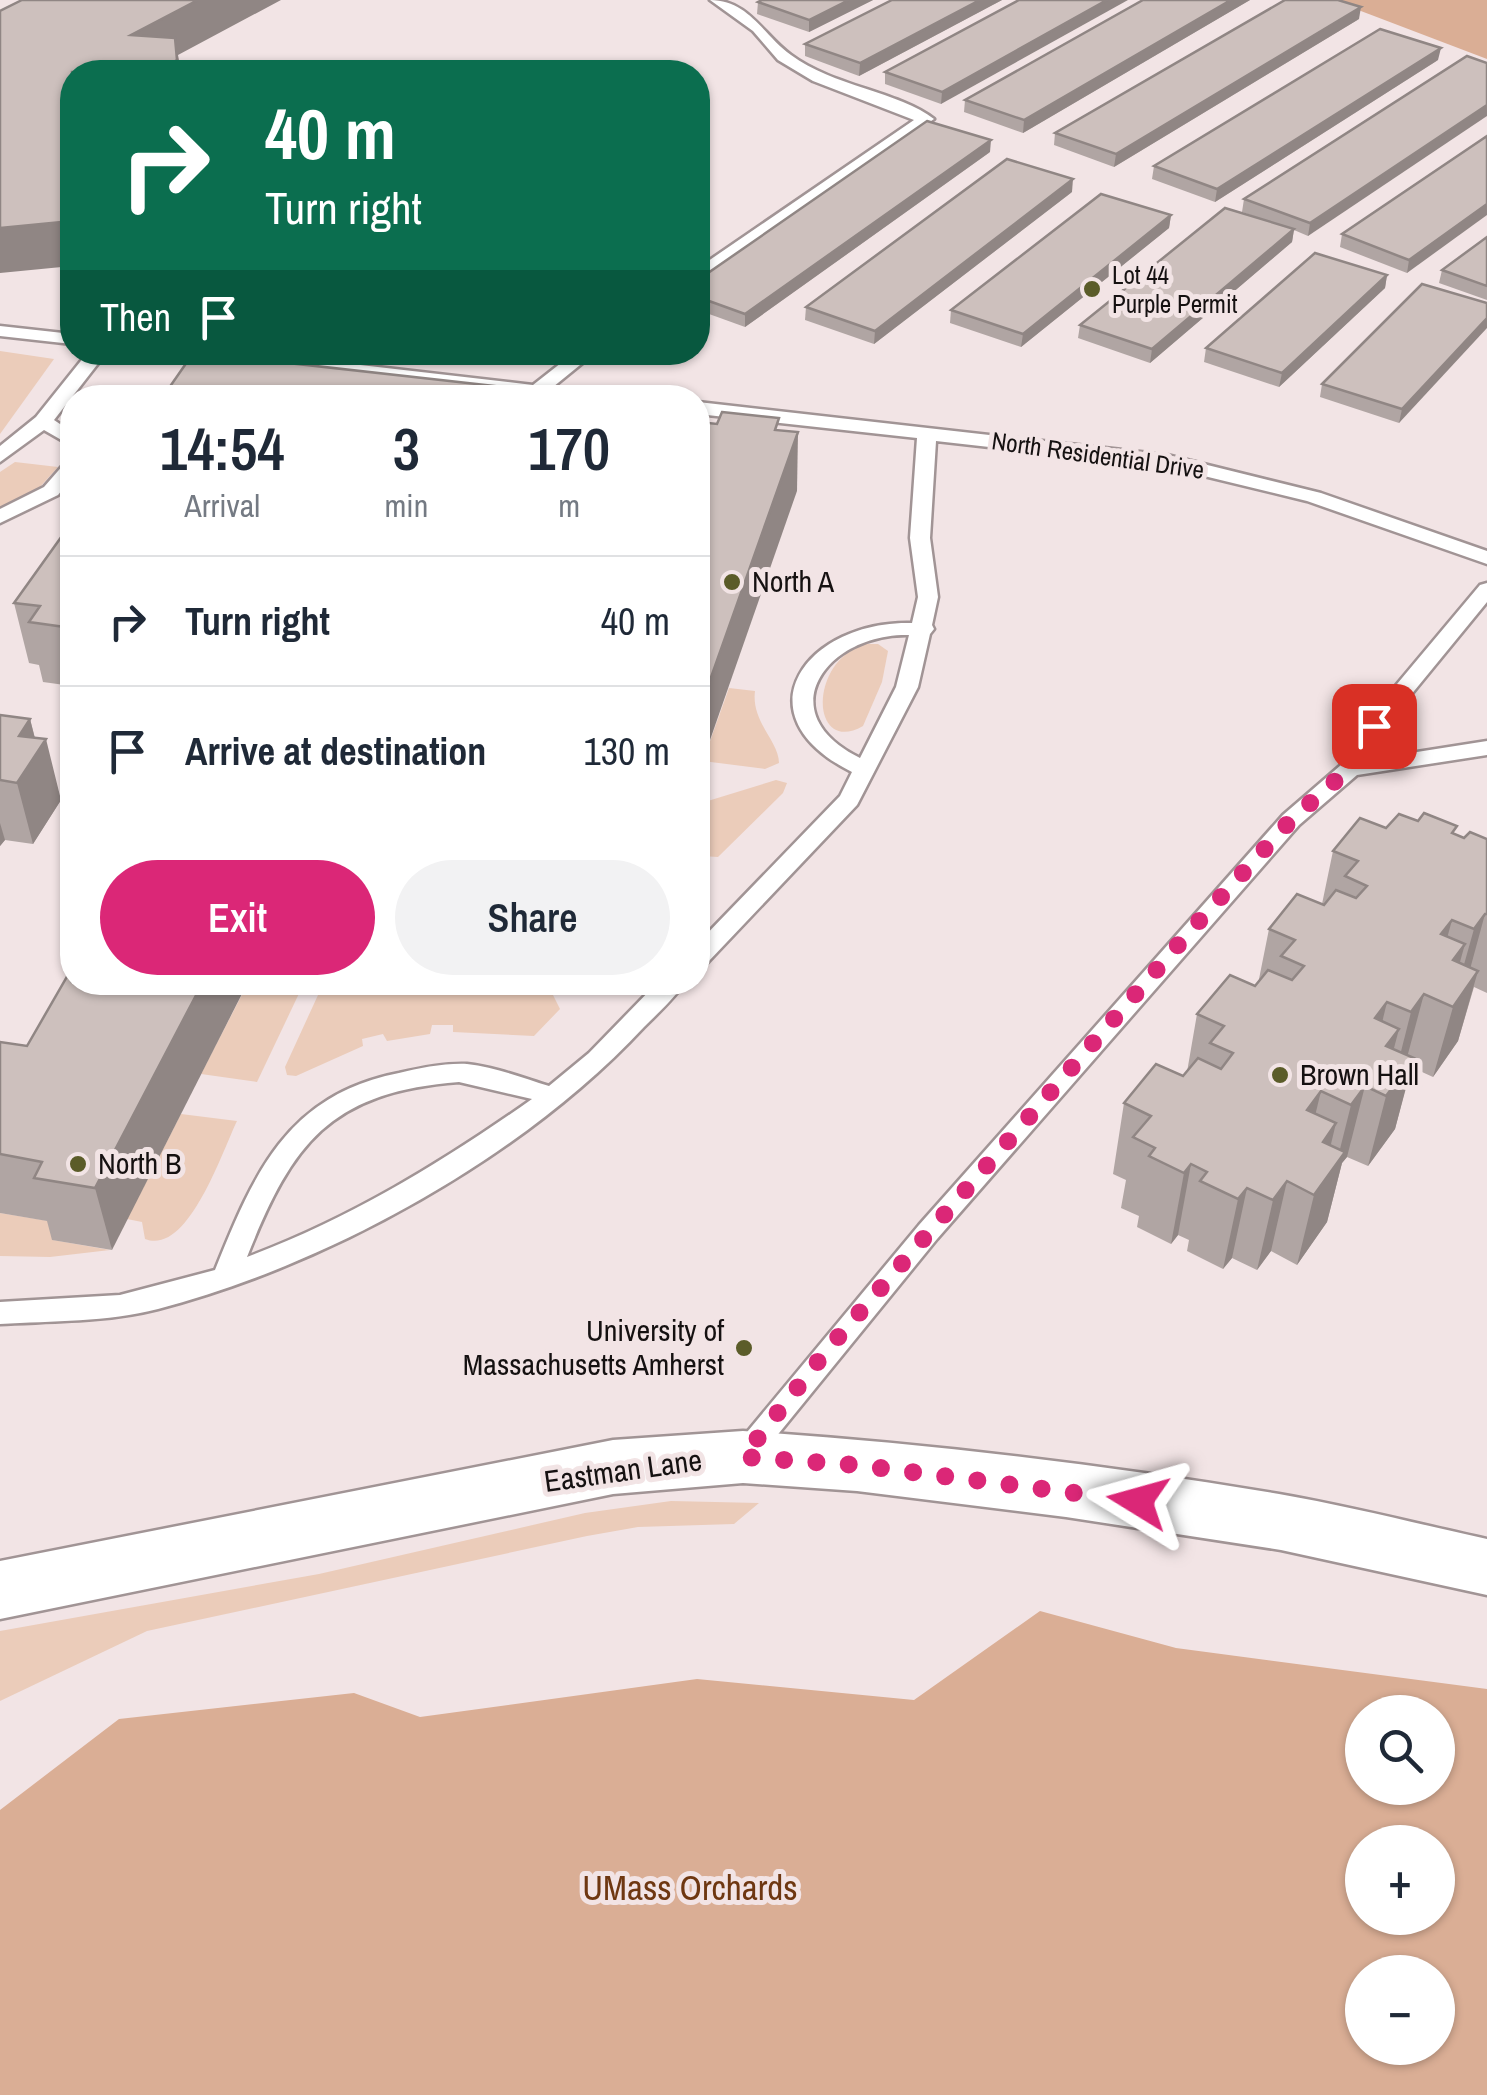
<!DOCTYPE html>
<meta charset="utf-8">
<style>
:root{--surface:#fff;--page:#f2f2f3;--text:#1f2937;--muted:#747a83;--line:#e0e1e3;--accent:#db2777}
body{margin:0;font-family:"Archivo Narrow",sans-serif;background:var(--page);color:var(--text);height:100vh;display:flex;flex-direction:column;font-size:38px;white-space:nowrap}
*{box-sizing:border-box;margin:0}
p{font-size:32px;color:var(--muted)}
.icon{flex:none;width:55px;height:55px;fill:none;stroke:currentColor;stroke-width:2;stroke-linecap:round;stroke-linejoin:round}
.map{position:relative;flex:1;overflow:hidden}
.drawer{position:absolute;left:60px;top:385px;width:650px;height:610px;display:flex;flex-direction:column;background:var(--surface);border-radius:40px;box-shadow:0 2px 8px #0004}
.drawer>*{flex:none}
.top-card{position:absolute;left:60px;top:60px;width:650px;height:305px;border-radius:40px;box-shadow:0 2px 8px #0004;background:#0b6e4f;color:#fff;overflow:hidden}
.fabs{position:absolute;left:1345px;top:1695px;display:grid;gap:20px}
.fabs a{display:grid;place-items:center;width:110px;height:110px;border-radius:50%;background:var(--surface);box-shadow:0 2px 8px #0004;font-size:50px}
.pin{position:absolute;display:grid;place-items:center;width:85px;height:85px;color:#fff;margin:-42px;border-radius:20px;box-shadow:0 5px 15px #0006}
.me{position:absolute;width:110px;margin:-55px;rotate:278deg;stroke-linejoin:round;filter:drop-shadow(0 0 8px #0008)}
.turn{display:flex;align-items:center;gap:35px;height:210px;padding:0 40px;font-size:45px}
.turn .icon{width:130px;height:130px;stroke-width:2.5}
.turn b{display:block;font-size:70px;line-height:85px}
.then{display:flex;align-items:center;height:95px;padding:0 40px;background:#0003;gap:20px;font-size:38px}
.eta{display:flex;justify-content:space-evenly;align-items:center;height:170px;text-align:center}
.eta b{font-size:60px;font-weight:600;line-height:70px}
.button{display:flex;gap:20px;margin-top:auto;padding:20px 40px}
.button a{flex:1;height:115px;border-radius:60px;background:var(--accent);color:#fff;font-size:40px;font-weight:600;line-height:115px;text-align:center}
.button a+a{background:var(--page);color:var(--text)}
ul{padding:0;list-style:none}
li{display:flex;align-items:center;gap:30px;height:130px;padding:0 40px;border-top:2px solid var(--line)}
li div{flex:1}
li b{display:block;font-size:38px}
li em{font-style:normal}
.map>svg:first-child{display:block}
.green{fill:#ebccba}
.forest{fill:#daae95;fill-rule:evenodd}
.lines{fill:none;stroke-linecap:round;stroke-linejoin:round}
.service-casing{stroke:#a19495;stroke-width:5}
.tertiary-casing{stroke:#a19495;stroke-width:5}
.service{fill:#fff;fill-rule:evenodd}
.tertiary{fill:#fff;fill-rule:evenodd}
.wall{fill:#b0a5a3}
.shaded-wall{fill:#908684}
.building{fill:#cdc0bd;stroke:#908684;stroke-width:2.5}
.route{stroke:#db2777;stroke-width:18;stroke-dasharray:0 32.4}
.poi-dot{fill:#5b5c29;stroke:#f2e4e5;stroke-width:4}
.labels{text-anchor:middle;stroke-width:10;stroke-linejoin:round;paint-order:stroke}
.far-poi-label{font-size:25px;fill:#151111;stroke:#f2e4e5;text-anchor:start}
.far-street-label{font-size:25px;fill:#151111;stroke:#f2e4e5}
.poi-label{font-size:30px;fill:#151111;stroke:#f2e4e5;text-anchor:start}
.street-label{font-size:30px;fill:#151111;stroke:#f2e4e5}
.near-park-label{font-size:35px;fill:#6e3711;stroke:#f2e4e5}
</style>
<div class="map">
<svg width="1487" height="2095" viewBox="0 0 1487 2095">
<rect width="100%" height="100%" fill="#f2e4e5"/>
<!-- green -->
<g class="green">
<path d="M0,351L54,359L0,434Z"/>
<path d="M15,462L58,467L39,488L0,508V472Z"/>
<path d="M865,644H878L888,651L882,682L863,726C811,756 807,662 865,644Z"/>
<path d="M729,688L755,691C751,722 779,741 779,763L765,769L703,761Z"/>
<path d="M776,780L787,783L783,793L718,857L701,856L698,849V804Z"/>
<path d="M324,982L547,983L560,1009L534,1036L453,1032V1025H432L430,1034L387,1041L383,1034L362,1039L363,1046L296,1076L287,1075L285,1067Z"/>
<path d="M248,983H304L257,1082L201,1074Z"/>
<path d="M181,1114L237,1121C222,1152 188,1256 145,1239L142,1222L127,1219Z"/>
<path d="M0,1213L61,1223L53,1240L110,1250L50,1257L0,1256Z"/>
<path d="M671,1501L759,1503L734,1524L638,1527L587,1536L147,1631L0,1701V1631L319,1574L585,1513Z"/>
</g>
<!-- forest -->
<g class="forest">
<path d="M1332,0H1487V59Z"/>
<path d="M1040,1611L1176,1648L1487,1689V2095H0V1810L119,1719L354,1693L420,1717L697,1679L914,1700ZM1362,1712H1438V1788H1362ZM1362,1842H1438V1918H1362ZM1362,1972H1438V2048H1362Z"/>
</g>
<g class="lines">
<!-- service casing -->
<g class="service-casing">
<g id="service">
<path d="M710,0C749,0 763,35 791,55C832,86 900,92 934,119L698,280V268L914,120L813,81L778,60L753,31Z"/>
<path d="M0,326L72,334V344L0,336Z"/>
<path d="M88,352H107L54,420L72,432V446L44,430L0,462V446L36,417Z"/>
<path d="M185,352H247L533,385L575,352H596L553,387L603,392L612,398H549L194,357Z"/>
<path d="M698,402L1167,455L1321,493L1487,551V564L1307,501L1167,467L936,441L930,538L938,597L932,625L934,629L930,634L918,687L857,805L707,963L698,965V943L840,796L852,772C736,714 808,620 912,623L918,597L910,538L917,438L698,414ZM909,635L896,687L860,758C768,713 827,633 909,635Z"/>
<path d="M72,461V478L58,495L0,523V509L44,487L65,463Z"/>
<path d="M1487,583V602L1383,729L1366,760L1487,741V755L1357,775L1299,825L937,1239L753,1465L743,1469L733,1465L728,1457L733,1449L919,1225L1283,815L1341,765L1366,721L1480,585Z"/>
<path d="M658,982H685C674,999 658,1013 644,1027C523,1157 330,1264 158,1309C107,1322 53,1321 0,1324V1302L120,1295L215,1270C254,1173 287,1095 399,1073C420,1068 445,1063 467,1064C495,1067 523,1078 549,1086L589,1053ZM459,1082L532,1099C443,1162 349,1219 247,1257C292,1143 330,1092 459,1082Z"/>
</g>
</g>
<!-- tertiary casing -->
<g class="tertiary-casing">
<path id="tertiary" d="M743,1431C922,1443 1102,1464 1279,1494C1349,1506 1418,1524 1487,1539V1595L1281,1550L1066,1517L857,1491L743,1483L613,1494L0,1619V1561L613,1440Z"/>
</g>
<!-- service -->
<use href="#service" class="service"/>
<!-- tertiary -->
<use href="#tertiary" class="tertiary"/>
</g>
<!-- wall -->
<g class="wall">
<path d="M762,0H873L809,32L757,14L758,2Z"/>
<path d="M892,0H1002L859,76L805,56V44Z"/>
<path d="M1019,0L941,104L885,84V72Z"/>
<path d="M1143,0H1250L1023,133L964,112L965,100Z"/>
<path d="M1359,19L1114,167L1054,145L1055,133Z"/>
<path d="M1467,56L1308,236L1294,230L1292,242L1150,363L1078,338L1080,325L1265,220L1242,212L1244,199Z"/>
<path d="M1438,60L1215,202L1152,179L1154,166Z"/>
<path d="M1487,136L1407,273L1340,247L1342,234Z"/>
<path d="M990,152L745,327L698,310V280Z"/>
<path d="M1072,192L874,344L805,320L806,307Z"/>
<path d="M1171,215L1169,228L1021,347L950,323L951,310Z"/>
<path d="M1487,237V300L1439,283L1442,270Z"/>
<path d="M1387,275L1385,288L1279,387L1204,362L1206,348Z"/>
<path d="M1487,303L1399,423L1320,397L1322,384Z"/>
<path d="M72,522V686L43,682L39,665L29,663L14,603Z"/>
<path d="M0,715L30,719L35,738L61,800L33,844L5,840L0,846Z"/>
<path d="M1386,828L1455,834L1464,838L1487,839V993L1474,987L1458,1041L1433,1077L1411,1067L1395,1129L1368,1166L1347,1157L1342,1163L1327,1222L1297,1265L1271,1251L1257,1270L1232,1258L1223,1269L1187,1251L1189,1240L1178,1235L1171,1244L1137,1227L1139,1216L1121,1208L1126,1180L1113,1174L1124,1103L1183,1076L1187,1072L1197,1014L1255,986L1258,984L1269,929L1322,904L1333,851Z"/>
<path d="M72,968L112,1250L52,1240L47,1221L0,1213V1042L27,1046Z"/>
</g>
<!-- shaded-wall -->
<g class="shaded-wall">
<path d="M198,0H281L178,55L181,72H154L131,35Z"/>
<path d="M849,0H873L809,32V20Z"/>
<path d="M980,0H1002L859,76L860,63Z"/>
<path d="M1107,0H1128L941,104L942,92Z"/>
<path d="M1231,0H1250L1023,133L1024,120Z"/>
<path d="M1361,7L1359,19L1114,167L1116,154Z"/>
<path d="M1441,48L1438,60L1215,202L1217,189Z"/>
<path d="M1487,105V116L1308,236L1310,223Z"/>
<path d="M991,140L990,152L745,327V314Z"/>
<path d="M1073,179L1072,192L874,344L875,331Z"/>
<path d="M1487,204V215L1407,273L1409,260Z"/>
<path d="M1171,215L1169,228L1021,347L1023,334Z"/>
<path d="M72,221V266L0,273V228Z"/>
<path d="M1294,229L1292,242L1150,363L1152,349Z"/>
<path d="M1387,275L1385,288L1279,387L1282,373Z"/>
<path d="M1487,318V328L1399,423L1402,409Z"/>
<path d="M798,432L797,491L703,760L698,764V701Z"/>
<path d="M30,719L38,751L46,739L61,800L33,844L17,783L19,736Z"/>
<path d="M0,823L5,840L0,846Z"/>
<path d="M1485,914L1466,984L1454,1000L1474,929Z"/>
<path d="M1452,920L1433,990L1441,934Z"/>
<path d="M1465,944L1448,1005L1453,960Z"/>
<path d="M1478,971L1458,1041L1433,1077L1453,1007Z"/>
<path d="M203,982H248L112,1250L95,1188Z"/>
<path d="M1424,994L1405,1065L1393,1083L1411,1012Z"/>
<path d="M1387,1002L1370,1073L1375,1018Z"/>
<path d="M1399,1029L1382,1094L1386,1046Z"/>
<path d="M1414,1058L1395,1129L1368,1166L1386,1096Z"/>
<path d="M1365,1086L1347,1157L1342,1163L1327,1222L1297,1265L1314,1195L1323,1142L1336,1123L1321,1186L1336,1165L1351,1105Z"/>
<path d="M1321,1091L1304,1162L1307,1110Z"/>
<path d="M1191,1164L1178,1235L1171,1244L1184,1173Z"/>
<path d="M1287,1181L1271,1251L1257,1270L1273,1200Z"/>
<path d="M1247,1188L1232,1258L1223,1269L1238,1199Z"/>
</g>
<!-- building -->
<g class="building">
<path d="M22,0H198L131,35L175,38L177,60L154,72H72V221L0,228V11Z"/>
<path d="M762,0H849L809,20L758,2Z"/>
<path d="M892,0H980L860,63L805,44Z"/>
<path d="M1019,0H1107L942,92L885,72Z"/>
<path d="M1143,0H1231L1024,120L965,100Z"/>
<path d="M1285,0H1338L1361,7L1116,154L1055,133Z"/>
<path d="M1380,29L1441,48L1217,189L1154,166Z"/>
<path d="M1467,56L1487,63V105L1310,223L1244,199Z"/>
<path d="M927,121L991,140L745,314L698,297V280Z"/>
<path d="M1487,136V204L1409,260L1342,234Z"/>
<path d="M1007,159L1073,179L875,331L806,307Z"/>
<path d="M1101,194L1171,215L1023,334L951,310Z"/>
<path d="M1225,208L1294,229L1152,349L1080,325Z"/>
<path d="M1487,237V286L1442,270Z"/>
<path d="M1315,253L1387,275L1282,373L1206,348Z"/>
<path d="M1422,284L1487,303V318L1402,409L1322,384Z"/>
<path d="M194,352H239L235,357L547,392L544,398H162Z"/>
<path d="M722,412L779,418L775,430L798,432L703,700L698,701V422L717,424Z"/>
<path d="M72,522V628L29,622L40,606L14,603Z"/>
<path d="M0,715L30,719L19,736L46,739L17,783L0,780Z"/>
<path d="M1424,813L1457,826L1452,833L1464,838L1470,832L1487,839V914H1485L1474,929L1452,920L1441,934L1465,944L1453,960L1478,971L1453,1007L1424,994L1411,1012L1387,1002L1375,1018L1399,1029L1386,1046L1414,1058L1386,1096L1365,1086L1351,1105L1321,1091L1307,1110L1336,1123L1323,1142L1345,1152L1314,1195L1287,1181L1273,1200L1247,1188L1238,1199L1200,1181L1207,1172L1191,1164L1184,1173L1149,1156L1155,1148L1133,1137L1151,1116L1124,1103L1156,1064L1183,1076L1198,1058L1221,1069L1233,1053L1210,1043L1224,1026L1197,1014L1230,975L1255,986L1268,970L1292,980L1304,966L1281,956L1295,940L1269,929L1297,894L1324,905L1336,890L1356,898L1367,886L1345,876L1358,861L1333,851L1360,818L1386,828L1399,814L1418,821Z"/>
<path d="M72,968V982H203L95,1188L34,1178L42,1162L0,1154V1042L27,1046Z"/>
</g>
<g class="lines">
<!-- route -->
<path class="route" d="M1138,1501L857,1465L743,1457L827,1350L1191,930L1291,820L1350,768L1374,726"/>
</g>
<!-- markers -->
<g class="poi-dot">
<circle cx="1092" cy="289" r="10"/>
<circle cx="732" cy="582" r="10"/>
<circle cx="1280" cy="1075" r="10"/>
<circle cx="78" cy="1164" r="10"/>
<circle cx="744" cy="1348" r="10"/>
</g>
<g class="labels">
<!-- far-poi labels -->
<g class="far-poi-label">
<text x="1112" y="284">Lot 44<tspan x="1112" dy="29">Purple Permit</tspan></text>
</g>
<!-- far-street labels -->
<g class="far-street-label">
<text transform="translate(1098 455) rotate(8)" y="9">North Residential Drive</text>
</g>
<!-- poi labels -->
<g class="poi-label">
<text x="752" y="592">North A</text>
<text x="1300" y="1085">Brown Hall</text>
<text x="98" y="1174">North B</text>
<text x="724" y="1341" text-anchor="end">University of<tspan x="724" dy="34">Massachusetts Amherst</tspan></text>
</g>
<!-- street labels -->
<g class="street-label">
<text transform="translate(623 1471) rotate(-8)" y="10">Eastman Lane</text>
</g>
<!-- near-park labels -->
<g class="near-park-label">
<text x="690" y="1900">UMass Orchards</text>
</g>
</g>
</svg>
<div class="fabs">
<a><svg class="icon" aria-label="search" viewBox="0 0 24 24"><circle cx="10" cy="10" r="6"/><path d="M15 15l6 6"/></svg></a>
<a>+</a>
<a>−</a>
</div>
<div class="pin" style="left:1374px;top:726px;background:#d93025"><svg class="icon" aria-label="arrive" viewBox="0 0 24 24"><path d="M6 21V4h12l-3 4 3 4H6"/></svg></div>
<svg class="me" style="left:1138px;top:1501px" viewBox="-20 -20 40 40"><path d="M0-17L14 15 0 8-14 15z" fill="#db2777" stroke="#fff" stroke-width="4"/></svg>
<div class="top-card">
<div class="turn"><svg class="icon" aria-label="right" viewBox="0 0 24 24"><path d="M7 20v-9h11M14 6l5 5-5 5"/></svg><div><b>40 m</b>Turn right</div></div>
<div class="then">Then<svg class="icon" aria-label="arrive" viewBox="0 0 24 24"><path d="M6 21V4h12l-3 4 3 4H6"/></svg></div>
</div>
<section class="drawer">
<div class="eta">
<div><b>14:54</b><p>Arrival</p></div>
<div><b>3</b><p>min</p></div>
<div><b>170</b><p>m</p></div>
</div>
<ul>
<li><svg class="icon" aria-label="right" viewBox="0 0 24 24"><path d="M7 20v-9h11M14 6l5 5-5 5"/></svg><div><b>Turn right</b></div><em>40 m</em></li>
<li><svg class="icon" aria-label="arrive" viewBox="0 0 24 24"><path d="M6 21V4h12l-3 4 3 4H6"/></svg><div><b>Arrive at destination</b></div><em>130 m</em></li>
</ul>
<div class="button"><a>Exit</a><a>Share</a></div>
</section>
</div>
